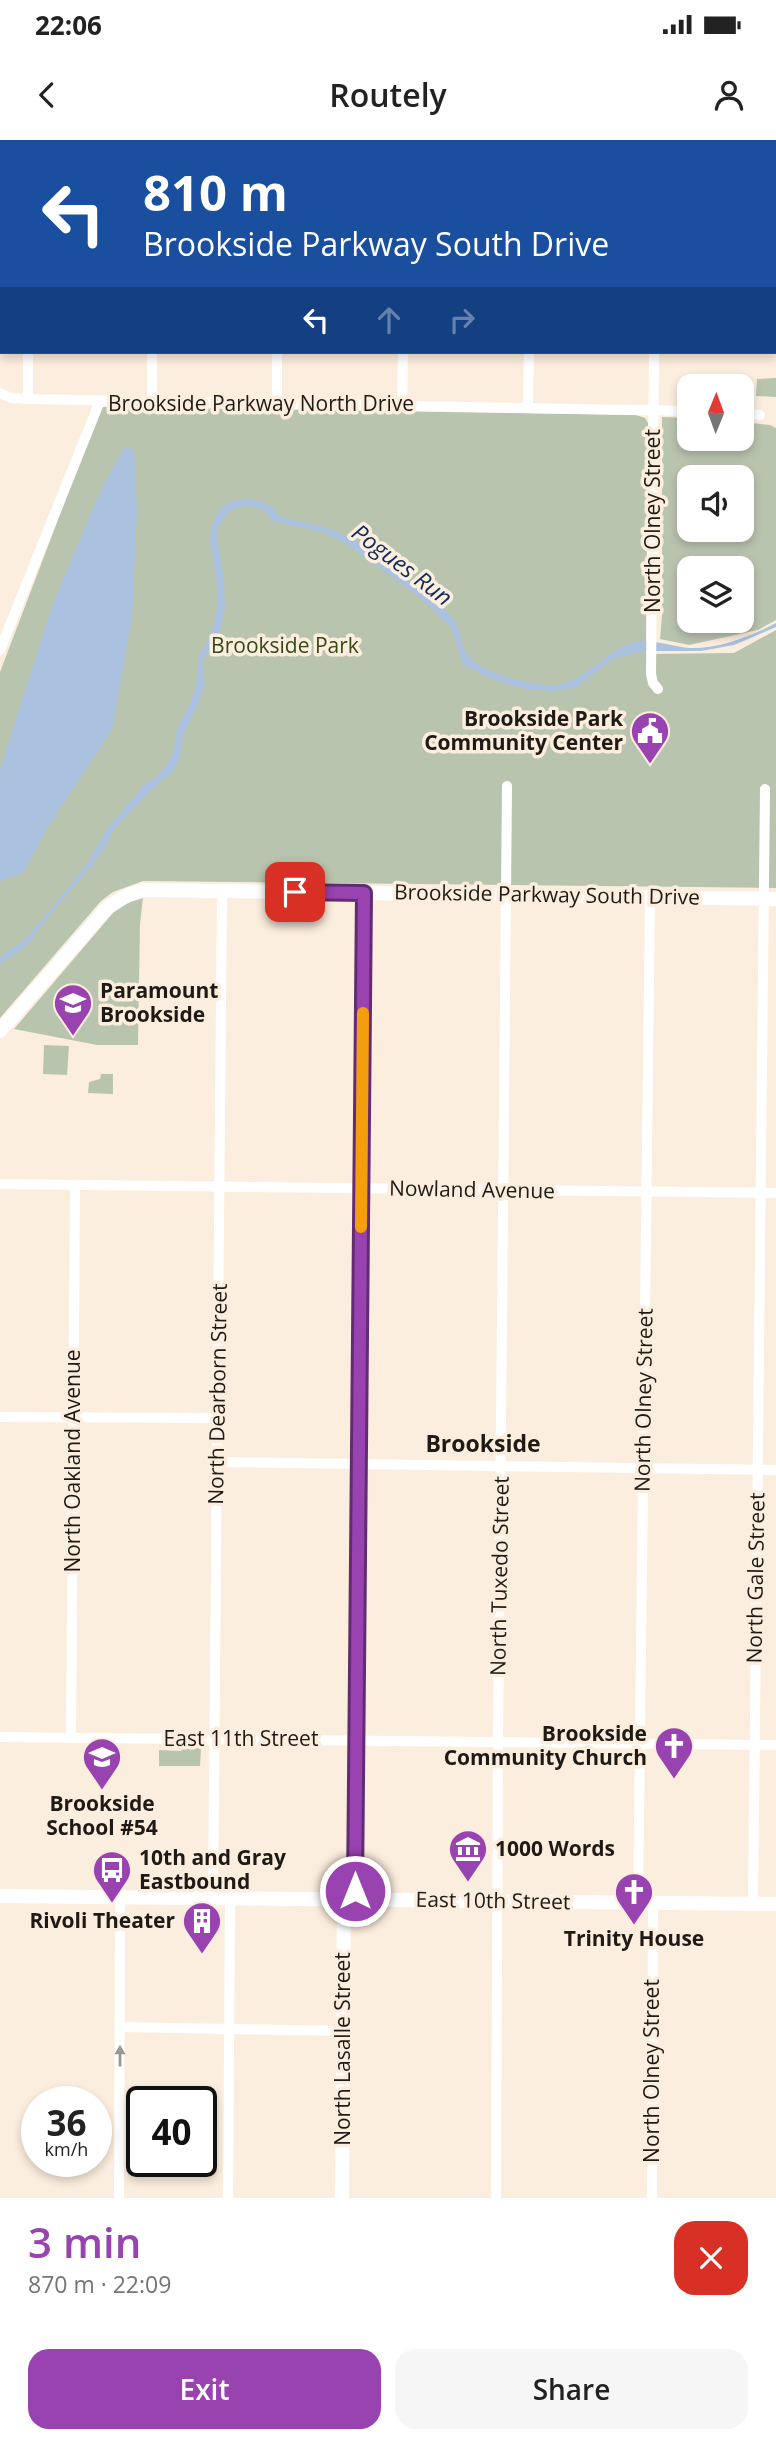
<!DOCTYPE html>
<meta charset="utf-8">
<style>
:root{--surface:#fff;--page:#f6f6f6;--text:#222;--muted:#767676;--accent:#9843b0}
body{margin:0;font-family:"Open Sans",sans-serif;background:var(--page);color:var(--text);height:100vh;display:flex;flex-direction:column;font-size:26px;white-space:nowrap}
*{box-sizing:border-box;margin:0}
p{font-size:23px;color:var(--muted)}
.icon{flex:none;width:38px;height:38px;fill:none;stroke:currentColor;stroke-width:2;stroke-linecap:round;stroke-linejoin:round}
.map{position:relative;height:2058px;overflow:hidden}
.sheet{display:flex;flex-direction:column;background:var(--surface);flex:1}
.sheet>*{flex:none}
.top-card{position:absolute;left:0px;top:0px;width:777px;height:214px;box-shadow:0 4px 10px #0003;background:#1a4fa0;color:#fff;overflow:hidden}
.needle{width:46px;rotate:1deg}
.buttons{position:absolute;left:677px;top:234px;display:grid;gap:14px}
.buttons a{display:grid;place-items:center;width:77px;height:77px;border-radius:14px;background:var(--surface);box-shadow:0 4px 10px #0003;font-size:35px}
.speed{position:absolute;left:21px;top:1946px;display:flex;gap:14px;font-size:35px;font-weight:700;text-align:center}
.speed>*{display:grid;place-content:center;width:91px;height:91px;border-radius:50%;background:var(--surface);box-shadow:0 4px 10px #0003;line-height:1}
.speed small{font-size:18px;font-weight:400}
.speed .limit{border:4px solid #111;border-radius:10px;background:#fff;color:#111}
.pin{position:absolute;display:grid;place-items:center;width:60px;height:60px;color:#fff;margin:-30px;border-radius:14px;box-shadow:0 4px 10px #0006}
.me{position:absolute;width:77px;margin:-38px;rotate:0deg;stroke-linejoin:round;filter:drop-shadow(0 0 5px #0008)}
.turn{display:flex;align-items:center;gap:24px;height:147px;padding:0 28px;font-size:32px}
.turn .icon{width:91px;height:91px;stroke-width:2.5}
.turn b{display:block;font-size:49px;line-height:60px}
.lanes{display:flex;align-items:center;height:66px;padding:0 28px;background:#0003;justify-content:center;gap:35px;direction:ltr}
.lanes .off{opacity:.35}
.round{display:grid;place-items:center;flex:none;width:74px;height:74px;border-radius:21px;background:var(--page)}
.headline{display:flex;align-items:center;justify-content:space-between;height:119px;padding:0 28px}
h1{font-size:42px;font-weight:600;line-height:52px;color:var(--accent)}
.primary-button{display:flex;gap:14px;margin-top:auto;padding:14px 28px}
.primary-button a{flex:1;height:80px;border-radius:21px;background:var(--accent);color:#fff;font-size:28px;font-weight:600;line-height:80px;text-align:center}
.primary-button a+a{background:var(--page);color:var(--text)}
.status{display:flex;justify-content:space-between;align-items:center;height:49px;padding:0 35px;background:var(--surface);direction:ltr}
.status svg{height:19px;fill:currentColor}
header{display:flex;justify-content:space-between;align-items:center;height:91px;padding:0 28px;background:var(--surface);font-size:32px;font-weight:600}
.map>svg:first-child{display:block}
.green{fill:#b9c4af;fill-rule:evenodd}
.water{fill:#abc1e0}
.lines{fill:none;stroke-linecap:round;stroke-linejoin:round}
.street{stroke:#fff;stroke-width:10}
.secondary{stroke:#fff;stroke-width:14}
.oneway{fill:#9a9896}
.route-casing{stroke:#632c72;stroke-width:18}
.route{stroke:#9843b0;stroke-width:12}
.slow{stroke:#f59e0b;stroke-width:12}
.labels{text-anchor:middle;stroke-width:7;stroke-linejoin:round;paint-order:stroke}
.street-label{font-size:21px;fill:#1f1a15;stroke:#fceede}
.park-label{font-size:21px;fill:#344915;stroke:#fceede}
.poi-label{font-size:21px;font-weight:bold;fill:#1f1a15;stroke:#fceede;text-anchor:end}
.water-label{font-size:23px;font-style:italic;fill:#0f2c54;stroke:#fceede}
.neighbourhood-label{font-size:23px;font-weight:bold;fill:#1f1a15;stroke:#fceede}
</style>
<div class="status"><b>22:06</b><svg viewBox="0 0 49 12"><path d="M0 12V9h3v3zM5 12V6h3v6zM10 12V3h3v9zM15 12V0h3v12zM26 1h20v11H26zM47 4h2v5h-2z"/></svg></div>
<header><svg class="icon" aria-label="back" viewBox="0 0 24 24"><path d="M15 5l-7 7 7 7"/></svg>Routely<svg class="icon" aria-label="person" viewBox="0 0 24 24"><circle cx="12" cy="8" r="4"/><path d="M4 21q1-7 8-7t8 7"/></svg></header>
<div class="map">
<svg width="776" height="2058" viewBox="0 0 776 2058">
<rect width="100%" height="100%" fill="#fceede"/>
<!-- green -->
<g class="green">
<path d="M776,238V257L756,256L757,239Z"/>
<path d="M101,267L636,275L645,278L648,283L646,514L734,513L776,490V748L143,741L113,752L101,761L0,878V532Z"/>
<path d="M662,277L689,278L690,299H742V282L770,285L776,288V480L758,490L689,505L660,499L662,476ZM690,338H742V390H690ZM690,429H742V481H690Z"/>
<path d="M143,758L140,784L138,905H97L14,889L113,773L127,763Z"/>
<path d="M44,905L69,906L67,935L43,934Z"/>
<path d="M101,934H113V954L88,953L89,942L100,939Z"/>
<path d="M186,1607L201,1608L200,1626H159V1610L180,1611Z"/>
</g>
<!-- water -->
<g class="water">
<path d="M125,306L134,311L137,369L132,478L112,590L49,685L23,733L0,741V630L52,466L100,352Z"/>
<path d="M248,359C261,362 272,362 278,376C288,380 298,380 308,383C331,388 352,397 371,410C377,414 382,420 387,425C410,443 433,456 453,479C461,489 460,502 466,513C477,532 532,546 553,545C586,544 605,508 637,502C654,499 673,507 690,508C719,509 751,496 776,483V487L734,505L701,511H641L613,519L575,548L550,551L525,549L489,538L463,524L451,487L418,456L345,403L323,392L273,381L262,368L244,366L231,370L218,386L217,396L224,440L225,470L218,498L205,516L202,525L205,544L198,564L184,593L180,618L173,631L150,651L114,689L106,705L91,727L60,762L26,806L0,824V817L27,798L87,724L110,684L134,658L142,646L155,638L168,624L174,609L177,589L190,564L196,547L199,514L208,501L216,479L218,449L210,401L211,387L218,373L225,365L235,360Z"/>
</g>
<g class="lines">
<!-- street -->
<g class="street">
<path d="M30,2V0"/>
<path d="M155,2V0"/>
<path d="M280,2V0"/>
<path d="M405,2V0"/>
<path d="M531,2V0"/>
<path d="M657,2V0"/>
<path d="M0,10H2"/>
<path d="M654,212L651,534L653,543L658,549"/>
<path d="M0,253L11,258L28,259L690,271"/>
<path d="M28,259V212"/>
<path d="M152,261V212"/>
<path d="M277,263V212"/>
<path d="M402,265L403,212"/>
<path d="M528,267L529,212"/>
<path d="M742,274L760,275"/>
<path d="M0,510L100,261"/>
<path d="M0,1044L776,1053"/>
<path d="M0,1277L217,1278"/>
<path d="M217,1322L776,1330"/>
<path d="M0,1597L776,1605"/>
<path d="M71,1598L75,1045"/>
<path d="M213,1758L222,750"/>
<path d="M638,1763L650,757"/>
<path d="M753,1764L765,649"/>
<path d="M120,1887L343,1891"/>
<path d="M119,2058L120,1757"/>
<path d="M228,2058L230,1758"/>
<path d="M496,2058L498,1602L507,646"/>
<path d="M652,2058L653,1763"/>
</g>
<!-- secondary -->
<g class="secondary">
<path d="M0,891L108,767L128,755L144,750L776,759"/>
<path d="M0,1756L776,1764"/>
<path d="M355,1760L364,753"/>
<path d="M342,2058L344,1760"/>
</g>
</g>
<!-- one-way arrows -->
<defs><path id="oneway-solid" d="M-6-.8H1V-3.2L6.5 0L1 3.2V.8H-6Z" transform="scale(1.75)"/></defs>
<use class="oneway" href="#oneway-solid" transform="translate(120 1916) rotate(-90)"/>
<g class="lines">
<!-- route casing -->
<g class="route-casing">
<path id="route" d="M295,752L364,753L355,1751"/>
</g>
<!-- route -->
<use href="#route" class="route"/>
<!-- slow -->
<path class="slow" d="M361,1087L363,873"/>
</g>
<!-- icons -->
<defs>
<g id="civic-pin" transform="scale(2.0125)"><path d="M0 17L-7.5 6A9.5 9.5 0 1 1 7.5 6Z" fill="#9843b0" stroke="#fceede"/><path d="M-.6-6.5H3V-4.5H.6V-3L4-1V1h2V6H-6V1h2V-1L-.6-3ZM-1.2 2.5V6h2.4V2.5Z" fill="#fff"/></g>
<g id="school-pin" transform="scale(2.0125)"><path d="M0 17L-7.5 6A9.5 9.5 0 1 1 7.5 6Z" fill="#9843b0" stroke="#fceede"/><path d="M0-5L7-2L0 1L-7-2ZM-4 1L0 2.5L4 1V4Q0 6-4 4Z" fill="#fff"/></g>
<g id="church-pin" transform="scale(2.0125)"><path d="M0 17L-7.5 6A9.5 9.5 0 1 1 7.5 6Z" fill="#9843b0" stroke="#fceede"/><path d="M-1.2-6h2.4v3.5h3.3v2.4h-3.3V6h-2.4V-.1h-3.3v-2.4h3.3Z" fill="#fff"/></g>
<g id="museum-pin" transform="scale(2.0125)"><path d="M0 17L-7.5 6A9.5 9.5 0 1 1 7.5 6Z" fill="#9843b0" stroke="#fceede"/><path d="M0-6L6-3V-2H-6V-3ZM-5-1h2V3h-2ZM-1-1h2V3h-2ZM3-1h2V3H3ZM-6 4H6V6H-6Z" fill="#fff"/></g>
<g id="bus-pin" transform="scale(2.0125)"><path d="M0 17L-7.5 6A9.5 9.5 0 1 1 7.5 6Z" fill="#9843b0" stroke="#fceede"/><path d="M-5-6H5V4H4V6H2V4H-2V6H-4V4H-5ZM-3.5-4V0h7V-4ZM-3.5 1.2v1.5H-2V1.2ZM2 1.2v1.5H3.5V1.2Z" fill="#fff"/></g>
<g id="building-pin" transform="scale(2.0125)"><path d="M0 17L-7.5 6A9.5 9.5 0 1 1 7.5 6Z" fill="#9843b0" stroke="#fceede"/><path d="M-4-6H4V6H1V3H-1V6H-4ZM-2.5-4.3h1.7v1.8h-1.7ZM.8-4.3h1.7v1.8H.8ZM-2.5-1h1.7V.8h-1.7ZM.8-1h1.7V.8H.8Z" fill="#fff"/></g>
</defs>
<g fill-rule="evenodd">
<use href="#civic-pin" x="650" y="591"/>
<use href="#school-pin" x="73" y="863"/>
<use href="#church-pin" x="674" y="1606"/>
<use href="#school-pin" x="102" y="1617"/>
<use href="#museum-pin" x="468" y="1709"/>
<use href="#bus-pin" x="112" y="1730"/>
<use href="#church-pin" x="634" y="1752"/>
<use href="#building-pin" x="202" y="1781"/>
</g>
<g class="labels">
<!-- street labels -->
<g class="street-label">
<text x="261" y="271">Brookside Parkway North Drive</text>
<text transform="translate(653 381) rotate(-90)" y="7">North Olney Street</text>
<text transform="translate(547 755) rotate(1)" y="7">Brookside Parkway South Drive</text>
<text transform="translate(472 1050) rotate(1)" y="7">Nowland Avenue</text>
<text transform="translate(218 1254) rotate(-89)" y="7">North Dearborn Street</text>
<text transform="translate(644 1260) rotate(-89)" y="7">North Olney Street</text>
<text transform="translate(73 1321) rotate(-90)" y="7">North Oakland Avenue</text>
<text transform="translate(500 1436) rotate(-89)" y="7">North Tuxedo Street</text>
<text transform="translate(756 1438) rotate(-89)" y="7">North Gale Street</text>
<text x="241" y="1606">East 11th Street</text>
<text transform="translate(493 1761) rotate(1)" y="7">East 10th Street</text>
<text transform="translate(343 1909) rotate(-90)" y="7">North Lasalle Street</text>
<text transform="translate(652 1931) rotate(-90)" y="7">North Olney Street</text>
</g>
<!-- park labels -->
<g class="park-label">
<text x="285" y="513">Brookside Park</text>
</g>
<!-- poi labels -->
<g class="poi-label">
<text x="623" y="586">Brookside Park<tspan x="623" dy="24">Community Center</tspan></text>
<text x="100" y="858" text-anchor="start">Paramount<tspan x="100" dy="24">Brookside</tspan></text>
<text x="647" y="1601">Brookside<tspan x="647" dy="24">Community Church</tspan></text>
<text x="102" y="1671" text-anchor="middle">Brookside<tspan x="102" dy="24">School #54</tspan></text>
<text x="495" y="1716" text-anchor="start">1000 Words</text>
<text x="139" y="1725" text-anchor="start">10th and Gray<tspan x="139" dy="24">Eastbound</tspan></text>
<text x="175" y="1788">Rivoli Theater</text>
<text x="634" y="1806" text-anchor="middle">Trinity House</text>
</g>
<!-- water labels -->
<g class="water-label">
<text transform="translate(402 425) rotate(37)" y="8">Pogues Run</text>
</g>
<!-- neighbourhood labels -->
<g class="neighbourhood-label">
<text x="483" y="1312">Brookside</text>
</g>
</g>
</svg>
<div class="buttons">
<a><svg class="needle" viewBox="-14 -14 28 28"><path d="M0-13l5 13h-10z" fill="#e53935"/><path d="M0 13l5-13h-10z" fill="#767676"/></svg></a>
<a><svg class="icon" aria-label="sound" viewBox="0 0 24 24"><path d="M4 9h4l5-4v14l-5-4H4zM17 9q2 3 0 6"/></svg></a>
<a><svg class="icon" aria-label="layers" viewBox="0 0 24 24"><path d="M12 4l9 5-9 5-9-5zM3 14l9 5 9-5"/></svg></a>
</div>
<div class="speed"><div>36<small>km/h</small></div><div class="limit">40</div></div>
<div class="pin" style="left:295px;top:752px;background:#d93025"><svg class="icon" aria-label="arrive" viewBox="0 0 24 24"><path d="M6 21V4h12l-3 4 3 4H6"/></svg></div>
<svg class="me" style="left:355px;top:1751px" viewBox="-20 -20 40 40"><circle r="17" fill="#9843b0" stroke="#fff" stroke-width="3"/><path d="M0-11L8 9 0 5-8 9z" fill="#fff"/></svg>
<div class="top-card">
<div class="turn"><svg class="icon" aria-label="left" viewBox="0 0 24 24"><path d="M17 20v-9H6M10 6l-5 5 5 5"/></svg><div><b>810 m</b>Brookside Parkway South Drive</div></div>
<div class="lanes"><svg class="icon" aria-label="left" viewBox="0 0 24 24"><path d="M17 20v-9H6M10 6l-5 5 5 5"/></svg><svg class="icon off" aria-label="ahead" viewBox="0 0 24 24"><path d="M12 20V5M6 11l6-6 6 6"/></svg><svg class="icon off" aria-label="right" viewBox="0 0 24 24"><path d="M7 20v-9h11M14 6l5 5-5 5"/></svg></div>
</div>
</div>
<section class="sheet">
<div class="headline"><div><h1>3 min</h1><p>870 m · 22:09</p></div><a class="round" style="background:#d93025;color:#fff"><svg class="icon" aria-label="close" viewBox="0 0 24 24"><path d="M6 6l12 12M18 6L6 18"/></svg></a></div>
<div class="primary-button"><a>Exit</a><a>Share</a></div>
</section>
